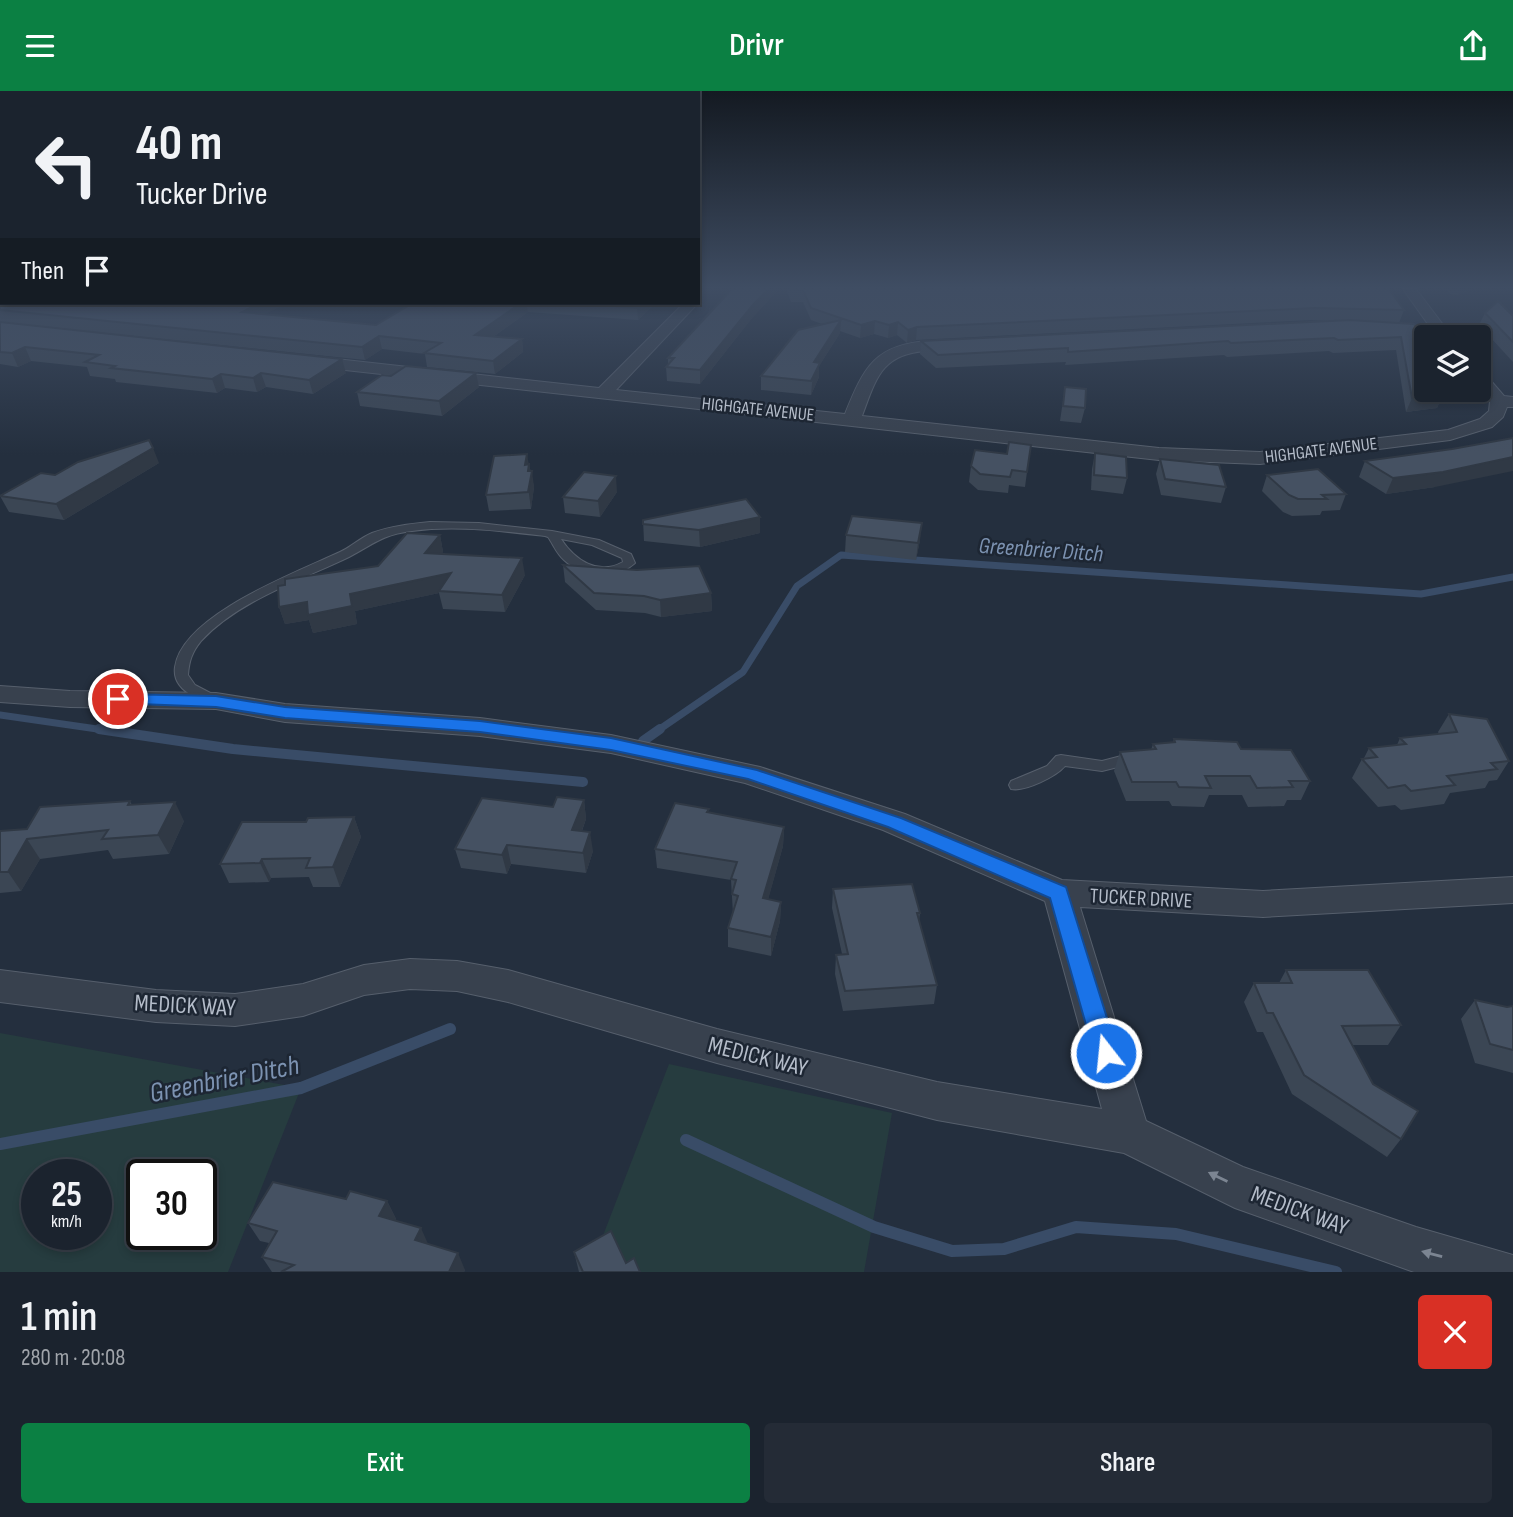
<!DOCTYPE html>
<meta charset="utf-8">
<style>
:root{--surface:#1b232e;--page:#242b36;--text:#f1f3f6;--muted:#a0a4aa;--line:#39404a;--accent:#0b8043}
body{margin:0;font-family:"Sofia Sans Condensed",sans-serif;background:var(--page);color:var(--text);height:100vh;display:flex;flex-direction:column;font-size:26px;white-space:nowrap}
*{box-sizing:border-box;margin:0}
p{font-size:23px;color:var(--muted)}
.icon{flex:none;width:38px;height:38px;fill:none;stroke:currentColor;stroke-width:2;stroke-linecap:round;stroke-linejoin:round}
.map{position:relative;height:1181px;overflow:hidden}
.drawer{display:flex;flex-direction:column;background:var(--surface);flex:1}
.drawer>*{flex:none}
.guide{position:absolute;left:0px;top:0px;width:700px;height:214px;box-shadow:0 4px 10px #0003,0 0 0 2px var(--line);background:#1b232e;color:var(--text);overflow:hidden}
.buttons{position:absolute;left:1414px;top:234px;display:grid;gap:14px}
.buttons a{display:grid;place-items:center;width:77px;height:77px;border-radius:7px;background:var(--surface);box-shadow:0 4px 10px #0003,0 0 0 2px var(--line);font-size:35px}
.speed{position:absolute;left:21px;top:1068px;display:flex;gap:14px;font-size:35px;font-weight:700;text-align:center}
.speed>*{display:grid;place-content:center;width:91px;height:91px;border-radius:50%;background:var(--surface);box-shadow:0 4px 10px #0003,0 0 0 2px var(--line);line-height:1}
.speed small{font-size:18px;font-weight:400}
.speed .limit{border:4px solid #111;border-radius:10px;background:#fff;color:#111}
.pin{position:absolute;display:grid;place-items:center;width:60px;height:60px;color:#fff;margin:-30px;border:4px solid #fff;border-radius:50%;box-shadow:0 2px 7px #0007}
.me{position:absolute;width:77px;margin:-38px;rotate:344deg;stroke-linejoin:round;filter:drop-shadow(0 0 5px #0008)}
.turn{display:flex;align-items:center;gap:24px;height:147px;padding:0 21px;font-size:32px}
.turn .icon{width:91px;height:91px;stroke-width:2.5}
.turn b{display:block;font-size:49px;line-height:60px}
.then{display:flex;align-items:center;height:66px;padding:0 21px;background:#0003;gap:14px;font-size:26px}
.round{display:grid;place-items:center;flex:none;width:74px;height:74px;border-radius:7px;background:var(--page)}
.overview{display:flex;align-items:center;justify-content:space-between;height:119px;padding:0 21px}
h1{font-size:42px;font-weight:600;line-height:52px}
.button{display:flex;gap:14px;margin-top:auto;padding:14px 21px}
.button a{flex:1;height:80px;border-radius:7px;background:var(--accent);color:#fff;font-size:28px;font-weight:600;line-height:80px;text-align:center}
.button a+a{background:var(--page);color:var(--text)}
header{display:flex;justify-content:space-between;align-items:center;height:91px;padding:0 21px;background:var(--accent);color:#fff;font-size:32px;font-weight:600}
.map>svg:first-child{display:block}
.green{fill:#263c3f;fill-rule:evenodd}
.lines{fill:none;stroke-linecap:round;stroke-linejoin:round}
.stream-far2{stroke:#394c67;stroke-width:7}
.stream-far1{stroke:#394c67;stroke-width:10}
.stream{stroke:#394c67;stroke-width:12}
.lane-casing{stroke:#565f6c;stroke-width:2}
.street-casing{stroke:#565f6c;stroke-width:2}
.lane{fill:#38414e;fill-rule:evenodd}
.street{fill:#38414e;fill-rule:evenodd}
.wall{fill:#3b4654}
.shaded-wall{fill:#303945}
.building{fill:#455162;stroke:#303945;stroke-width:2}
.oneway{fill:#7c8592}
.route{fill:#1a73e8;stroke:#114b97;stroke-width:2}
.labels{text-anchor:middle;stroke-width:5;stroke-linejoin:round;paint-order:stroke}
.far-street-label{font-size:18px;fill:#b4bcc9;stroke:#1d2633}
.street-label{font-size:21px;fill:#b4bcc9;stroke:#1d2633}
.water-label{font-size:23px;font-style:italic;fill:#7c92b1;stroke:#1d2633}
.near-street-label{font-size:24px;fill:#b4bcc9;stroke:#1d2633}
.near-water-label{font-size:28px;font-style:italic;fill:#7c92b1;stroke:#1d2633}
</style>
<header><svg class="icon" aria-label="menu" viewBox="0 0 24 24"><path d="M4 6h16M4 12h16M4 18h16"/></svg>Drivr<svg class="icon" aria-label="share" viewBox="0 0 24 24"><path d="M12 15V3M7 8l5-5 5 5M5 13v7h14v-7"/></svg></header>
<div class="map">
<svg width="1513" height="1181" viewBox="0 0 1513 1181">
<rect width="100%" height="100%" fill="#242f3e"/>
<!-- green -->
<g class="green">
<path d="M0,942L301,997L228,1181H0ZM37,1083H96V1143H37ZM142,1083H201V1143H142Z"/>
<path d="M669,973L892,1022L864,1181H589Z"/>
</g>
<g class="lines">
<!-- stream-far2 -->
<g class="stream-far2">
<path d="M0,624L111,640"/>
<path d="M657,640L743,581L797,495L841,464L1421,503L1513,486"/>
</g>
<!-- stream-far1 -->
<g class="stream-far1">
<path d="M99,638L233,658L583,691"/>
<path d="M643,650L660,638"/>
</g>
<!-- stream -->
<g class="stream">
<path d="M686,1049L874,1136L952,1160L1004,1158L1076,1136L1176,1143L1336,1181"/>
<path d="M0,1053L301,997L450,938"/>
</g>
<!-- lane casing -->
<g class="lane-casing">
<g id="lane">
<path d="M430,431L479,432L552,440L599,449L631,463L635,472C617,489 582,486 564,469C557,463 553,453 548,446L545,445C501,440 456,434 412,440C381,444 374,453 349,466C301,489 238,510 201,550C192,561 189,570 188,584L195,594L218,606L220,609L218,612C209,614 201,609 193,605C182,599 173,590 175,576C182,524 297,481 340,461C351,456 360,447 372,442C391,435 410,433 430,431ZM561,448L592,454L622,467L623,471C598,485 575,469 561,448Z"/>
<path d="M1133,662L1138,663L1141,667L1138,671L1102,680L1065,675C1057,685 1025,701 1011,698L1009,694L1011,690L1047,675L1056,665L1061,664L1102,670Z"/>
</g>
</g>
<!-- street casing -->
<g class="street-casing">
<g id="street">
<path d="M1403,198H1416L1453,247L1379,240L1377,237L1384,233L1430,236Z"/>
<path d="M684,212H698L616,299L845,323C864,276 875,253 930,250C940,250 954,247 962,254L959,257C949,260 937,259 926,260C881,263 876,288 862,325L1159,357L1260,361L1448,339L1480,328L1489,320L1490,310L1479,296V281L1485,283L1504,305L1513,306V316H1507L1503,326L1492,336L1450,349L1260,373L1159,369L309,275L301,270L309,265L599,297Z"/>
<path d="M0,595L70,600L216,602L285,613L480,627L611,644L760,676L905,723L1062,789L1263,800L1513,786V812L1263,826L1080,816L1146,1030L1243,1076L1416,1136L1513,1164V1181H1414L1235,1117L1124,1062L937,1029L717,972L508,911L457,900L410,898L364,904L303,925L235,935L156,931L0,911V879L156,899L235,903L303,893L364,874L410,868L457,870L508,879L717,938L937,991L1102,1018L1045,810L883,739L745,692L611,662L480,645L285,631L216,618L70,616L0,611Z"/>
</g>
</g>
<!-- lane -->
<use href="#lane" class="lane"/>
<!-- street -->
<use href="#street" class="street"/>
</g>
<!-- wall -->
<g class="wall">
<path d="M0,198L376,234L413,212H656L638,229L528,221L493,246L522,248L523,261L495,283L427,276L425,263L382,258L365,269L0,231Z"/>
<path d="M732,198H779L752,227L700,293L667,290L666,276L668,274V267Z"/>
<path d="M786,198H1389L1404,219L1399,232L1382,231L1414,233L1443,303L1437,317L1406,321L1396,259L1333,262L1329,260L1227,266L1224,264L1065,274L1066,271L936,277L920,263L921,250L1329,230L1311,229L916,249L907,252L897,244L888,247L874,243L860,247L840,240V242L819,275V286L811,304L761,299V285L822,233L811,229L803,211H791Z"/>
<path d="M1445,198H1473L1458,204L1450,203Z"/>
<path d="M1485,222L1513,225V271L1479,234Z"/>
<path d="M0,231L346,282L313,303L266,296L257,301L225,297L217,302L116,291L115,288L90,285L87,276L31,270L18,276L0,273Z"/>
<path d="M479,296L442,325L360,315L357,301Z"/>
<path d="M1065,296L1085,317L1081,332L1060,330Z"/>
<path d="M1095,362L1127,387L1123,403L1091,399L1092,378Z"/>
<path d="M1160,368L1226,396L1221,412L1161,404L1156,383Z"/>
<path d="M1365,370L1435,396L1386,403L1359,386Z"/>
<path d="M159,372L64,429L9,421L0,405Z"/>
<path d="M529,373L534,396L531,418L489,420L486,404Z"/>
<path d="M971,375L1027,381L1025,396L1009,394L1008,402L978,399L969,391Z"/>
<path d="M1267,384L1346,403L1340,419L1322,420L1320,424L1292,425L1283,421L1262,400Z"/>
<path d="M617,401L600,426L565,422L563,406Z"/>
<path d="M760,426V442L700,456L644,450L643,429Z"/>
<path d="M440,444L443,461L441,463L525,484L505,521L443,518L439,502L355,520L357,533L313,542L309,529L285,533L279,516L378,475Z"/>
<path d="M846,444L920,449L916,469L845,461Z"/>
<path d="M563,474L711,502L712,520L661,526L645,522L596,519L565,491Z"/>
<path d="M1449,623L1509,670L1497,689L1489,690L1485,697L1450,702L1444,713L1401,719L1395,714L1378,716L1352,687L1362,668L1364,667L1369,657L1397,654L1400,647L1439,643L1438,641Z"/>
<path d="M1174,648L1241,658L1310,690L1301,709H1287L1284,715L1248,716L1242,704H1209L1204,716L1172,715L1169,710H1126L1114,680L1120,661L1151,659L1153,653L1173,651Z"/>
<path d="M584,709L586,728L582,740L593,760L586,782L511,773L507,783L461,777L455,758L553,716Z"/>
<path d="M130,710L132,714L184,730L169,763L113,768L108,759L40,768L21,800L0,802V740L27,738Z"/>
<path d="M709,722L784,736L783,755L768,808L781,811L780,830L771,865L728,856V837L733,823L731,789L657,777L655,758Z"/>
<path d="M354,726L361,746L340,796H313L309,786L271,787L269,791L229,792L220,773Z"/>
<path d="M833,798L920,822L919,830L937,894L934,913L843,920L835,883L836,864L842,863L832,817Z"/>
<path d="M1286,879L1401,934L1388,954H1352L1401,1048L1387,1066L1292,1003L1263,941H1257L1244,911L1254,892H1279Z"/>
<path d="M1475,909L1507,916L1513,915V982L1475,972L1461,928Z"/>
<path d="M346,1108L387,1110L396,1128L395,1129L465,1179L464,1181H272L262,1166L269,1152L260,1150L248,1132Z"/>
<path d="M574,1161L626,1172L640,1181H579Z"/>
</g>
<!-- shaded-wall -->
<g class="shaded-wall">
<path d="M768,198H779L752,227L700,293V279L752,215Z"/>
<path d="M1461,198H1473L1458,204Z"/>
<path d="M260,212H288L245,233L242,221Z"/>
<path d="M521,212H526L528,221L477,257L475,244Z"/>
<path d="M642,212H656L638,229L637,217Z"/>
<path d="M841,229L840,242L819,275V286L811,304L814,271Z"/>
<path d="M875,230L874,243L860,247L861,234Z"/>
<path d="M898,231L897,244L888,247L889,234Z"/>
<path d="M917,236L916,249L907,252L908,239Z"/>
<path d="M379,245L382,258L365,269L362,256Z"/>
<path d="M522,248L523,261L495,283L493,270Z"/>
<path d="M25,256L31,270L18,276L12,262Z"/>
<path d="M342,268L346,282L313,303L309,289Z"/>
<path d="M261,282L266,296L257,301L253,287Z"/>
<path d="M476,282L479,296L442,325L439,310Z"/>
<path d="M221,283L225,297L217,302L212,288Z"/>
<path d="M1443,303L1437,317L1406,321L1412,307Z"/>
<path d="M153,357L159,372L64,429L56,413Z"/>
<path d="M527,363L531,385L532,380L534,396L531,418L525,374Z"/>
<path d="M1513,366V380L1435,396L1386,403L1393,387Z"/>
<path d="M616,385L617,401L600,426L598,410Z"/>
<path d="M760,426V442L700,456L699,439Z"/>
<path d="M922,432L920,449L916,469L918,452Z"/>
<path d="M440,444L443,461L429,479L425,462Z"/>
<path d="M522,467L525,484L505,521L502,504Z"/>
<path d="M451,482L439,500V502L355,520L357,533L313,542L309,529L285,533L279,516Z"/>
<path d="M711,502L712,520L661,526L660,509Z"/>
<path d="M584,709L586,728L575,758L572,739Z"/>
<path d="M175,711L184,730L169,763L158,744Z"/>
<path d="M354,726L361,746L340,796L333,776Z"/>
<path d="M784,736L783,755L763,827V807Z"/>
<path d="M590,741L593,760L586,782L583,762Z"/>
<path d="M27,748L40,768L21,800L8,781Z"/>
<path d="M507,754L511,773L507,783L502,764Z"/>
<path d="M262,768L271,787L269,791L260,772Z"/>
<path d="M781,811L780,830L771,865V846Z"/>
<path d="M387,1110L396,1128L388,1142L379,1125Z"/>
<path d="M421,1137L429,1155L415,1149Z"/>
<path d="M458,1162L465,1179L464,1181H449Z"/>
</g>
<!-- building -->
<g class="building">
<path d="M0,198H2V212H260L242,221L376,234L413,212H521L475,244L522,248L493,270L424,262L441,252L379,245L362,256L0,219Z"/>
<path d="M732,198H768L752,215L700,279L666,276L674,267H668Z"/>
<path d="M791,198H1389L1404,219L1315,217L917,236L908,239L898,231L889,234L875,230L861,234L811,217L803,199Z"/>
<path d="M1498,210L1513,225V251L1485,222Z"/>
<path d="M572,212H642L637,217Z"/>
<path d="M841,229L814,271L820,272L811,290L761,285L798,239Z"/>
<path d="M1350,229L1414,233L1426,250V299H1442L1443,303L1412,307L1401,246L1338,249L1334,247L1231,252L1228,250L1068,261V257L938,264L921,250Z"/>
<path d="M0,231L342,268L309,289L261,282L253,287L221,283L212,288L111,277L115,275L85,271L99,264L25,256L12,262L0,261Z"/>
<path d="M406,275L476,282L439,310L357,301L382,284L391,285Z"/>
<path d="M1065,296L1086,298L1085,317L1063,315Z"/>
<path d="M1513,347V366L1443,381L1393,387L1365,370L1452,358Z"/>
<path d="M149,349L153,357L56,413L0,405L41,382L55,384L78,371Z"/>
<path d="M1009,351L1031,354L1027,381L1012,379L1010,386L980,383L971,375L975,359L1007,363Z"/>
<path d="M1095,362L1126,366L1127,387L1094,384Z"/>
<path d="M527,363L525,374L529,373L528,380H532L528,401L486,404L494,365Z"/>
<path d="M1160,368L1219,374L1226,396L1165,388Z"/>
<path d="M1318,378L1346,403L1322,404L1327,408H1298L1289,404L1267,384Z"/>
<path d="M584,381L616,385L598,410L563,406Z"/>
<path d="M746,408L760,426L699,439L643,433V429Z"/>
<path d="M852,425L922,432L918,452L846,444Z"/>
<path d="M407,442L440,444L425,462L522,467L502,504L439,500L451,482L350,503L352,515L308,524L307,511L279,516L278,495L285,494V488L378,475Z"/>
<path d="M563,474L637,479L699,475L711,502L660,509L644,505L594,502Z"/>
<path d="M1449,623L1487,628L1509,670L1491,672L1497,678L1447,685L1455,694L1411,700L1405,694L1388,697L1362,668L1377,666L1369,657L1406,653L1400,647L1457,641Z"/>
<path d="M1174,648L1237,651L1241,658L1291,659L1310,690H1289L1293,696L1257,697L1250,685H1205L1211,697L1179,696L1176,691H1132L1120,661L1156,658L1153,653L1175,651Z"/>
<path d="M557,706L584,709L572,739L590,741L583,762L507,754L502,764L455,758L482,707L553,716Z"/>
<path d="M130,710L128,714L175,711L158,744L102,748L108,739L27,748L8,781H0V740L27,738L40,716Z"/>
<path d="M675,712L709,718L707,721L784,736L763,807L781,811L771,846L728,837L738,805L732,803L736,789L731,788L737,771L655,758Z"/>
<path d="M354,726L333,776L306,777L310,767L262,768L260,772L220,773L242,731H306L308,727Z"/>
<path d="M912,793L920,822H917L937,894L845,900L836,864L848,863L833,798Z"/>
<path d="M1286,879H1368L1401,934L1342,935L1373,993L1418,1020L1401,1048L1304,984L1273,922H1267L1254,892H1292Z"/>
<path d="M1475,909L1507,916L1513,915V959L1490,953Z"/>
<path d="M273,1091L346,1108L350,1100L387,1110L379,1125L421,1137L415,1149L458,1162L449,1181H281L294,1174L262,1166L277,1140L248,1132Z"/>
<path d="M611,1140L626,1172L634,1167L640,1181H583L574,1161Z"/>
</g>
<!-- one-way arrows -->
<defs><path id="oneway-solid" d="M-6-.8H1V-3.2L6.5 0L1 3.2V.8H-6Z" transform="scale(1.75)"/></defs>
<g class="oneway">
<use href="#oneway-solid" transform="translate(1218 1086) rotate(-154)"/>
<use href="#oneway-solid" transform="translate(1432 1163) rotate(-165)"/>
</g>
<!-- sky -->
<linearGradient id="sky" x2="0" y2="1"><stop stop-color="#141a22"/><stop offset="0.54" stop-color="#3f4d63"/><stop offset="1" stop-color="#3f4d63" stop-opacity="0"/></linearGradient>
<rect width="1513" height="364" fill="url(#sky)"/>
<!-- route -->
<path class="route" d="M118,603L216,605L285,616L480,630L611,647L757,679L901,727L1066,796L1118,962L1114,970L1106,973L1098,970L1094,962L1050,807L888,736L748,688L611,659L480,641L285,627L216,616L113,612L110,608Z"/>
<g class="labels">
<!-- far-street labels -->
<g class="far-street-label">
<text transform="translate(758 318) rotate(6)" y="6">HIGHGATE AVENUE</text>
<text transform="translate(1321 359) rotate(-7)" y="6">HIGHGATE AVENUE</text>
</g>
<!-- street labels -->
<g class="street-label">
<text transform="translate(1141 807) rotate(3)" y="7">TUCKER DRIVE</text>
</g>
<!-- water labels -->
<g class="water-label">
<text transform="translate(1041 458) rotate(4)" y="8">Greenbrier Ditch</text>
</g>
<!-- near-street labels -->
<g class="near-street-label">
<text transform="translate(185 914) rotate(3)" y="8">MEDICK WAY</text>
<text transform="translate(758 965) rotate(14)" y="8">MEDICK WAY</text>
<text transform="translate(1300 1119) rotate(20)" y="8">MEDICK WAY</text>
</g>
<!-- near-water labels -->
<g class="near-water-label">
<text transform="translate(224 987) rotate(-11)" y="10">Greenbrier Ditch</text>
</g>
</g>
</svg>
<div class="buttons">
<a><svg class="icon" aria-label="layers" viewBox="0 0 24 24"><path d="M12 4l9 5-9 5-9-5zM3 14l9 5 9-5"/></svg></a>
</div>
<div class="speed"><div>25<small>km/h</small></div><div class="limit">30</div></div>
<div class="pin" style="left:118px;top:608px;background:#d93025"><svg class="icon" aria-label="arrive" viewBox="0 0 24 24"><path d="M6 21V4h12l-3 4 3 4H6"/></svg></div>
<svg class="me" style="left:1106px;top:962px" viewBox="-20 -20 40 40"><circle r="17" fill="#1a73e8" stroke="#fff" stroke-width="3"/><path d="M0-11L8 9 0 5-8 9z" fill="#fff"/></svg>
<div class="guide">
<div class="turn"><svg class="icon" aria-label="left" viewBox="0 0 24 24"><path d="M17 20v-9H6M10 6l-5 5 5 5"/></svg><div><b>40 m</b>Tucker Drive</div></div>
<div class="then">Then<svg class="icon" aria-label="arrive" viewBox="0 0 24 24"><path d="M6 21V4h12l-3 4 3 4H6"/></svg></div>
</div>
</div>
<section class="drawer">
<div class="overview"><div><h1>1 min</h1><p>280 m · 20:08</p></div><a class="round" style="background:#d93025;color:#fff"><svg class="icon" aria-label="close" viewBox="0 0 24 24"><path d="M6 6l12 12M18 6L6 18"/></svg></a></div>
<div class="button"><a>Exit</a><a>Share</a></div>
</section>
